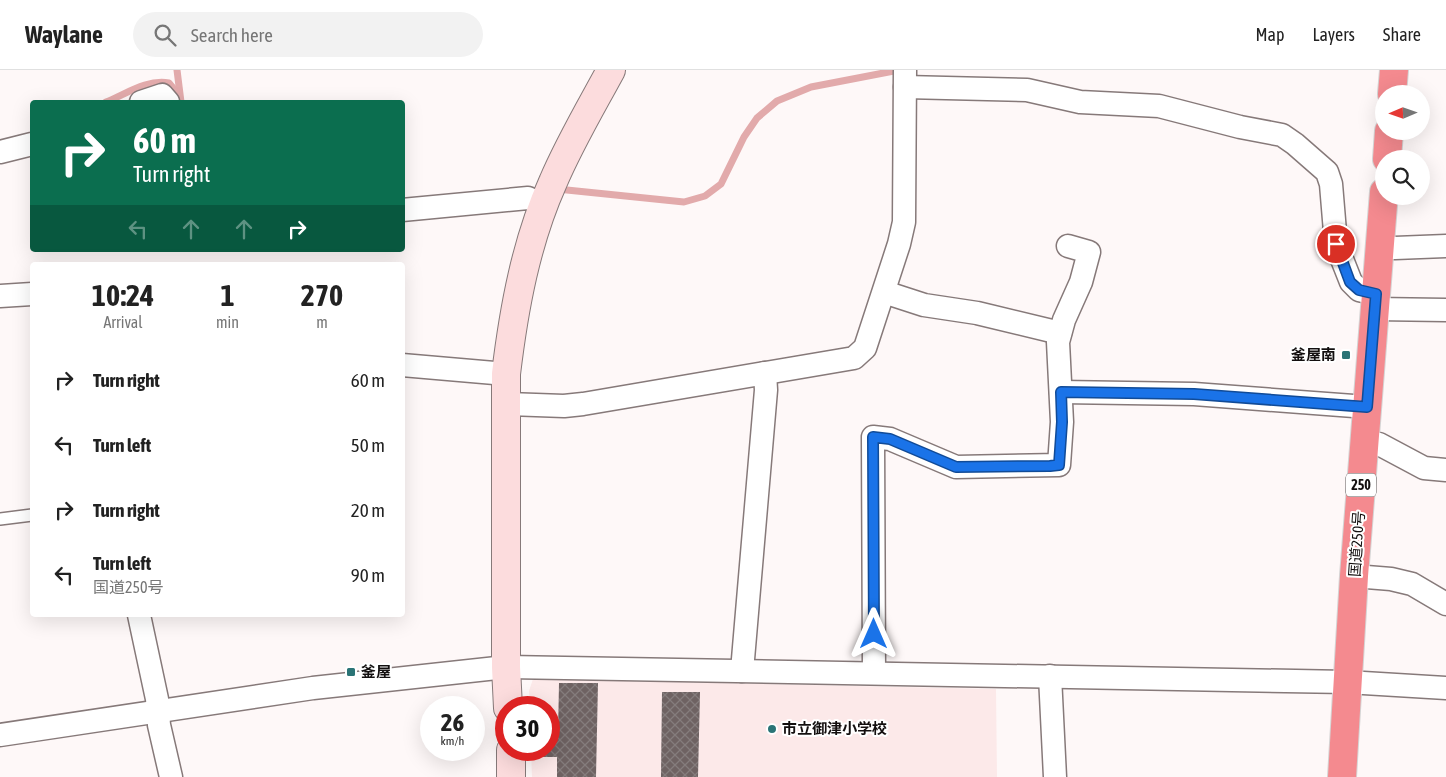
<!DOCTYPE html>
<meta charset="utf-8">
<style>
:root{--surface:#fff;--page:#f2f2f2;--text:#222;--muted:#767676;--line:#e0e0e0}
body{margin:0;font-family:"Asap Condensed","Noto Sans JP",sans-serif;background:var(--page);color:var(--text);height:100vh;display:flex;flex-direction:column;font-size:19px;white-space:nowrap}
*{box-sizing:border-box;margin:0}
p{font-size:16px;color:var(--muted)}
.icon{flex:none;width:28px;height:28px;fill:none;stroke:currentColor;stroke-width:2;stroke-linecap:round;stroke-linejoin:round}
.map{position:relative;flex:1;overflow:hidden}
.sheet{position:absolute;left:30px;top:192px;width:375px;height:355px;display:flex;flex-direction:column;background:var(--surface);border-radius:5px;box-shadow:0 5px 20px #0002}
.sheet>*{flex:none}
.top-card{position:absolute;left:30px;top:30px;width:375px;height:152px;border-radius:5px;box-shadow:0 5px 20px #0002;background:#0b6e4f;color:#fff;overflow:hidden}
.needle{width:32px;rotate:268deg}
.fabs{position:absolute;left:1375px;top:15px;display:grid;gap:10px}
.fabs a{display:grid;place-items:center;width:55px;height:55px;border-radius:50%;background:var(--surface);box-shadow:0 5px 20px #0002;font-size:25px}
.speed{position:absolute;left:420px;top:626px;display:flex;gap:10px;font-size:25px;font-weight:700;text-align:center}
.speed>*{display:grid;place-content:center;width:65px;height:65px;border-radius:50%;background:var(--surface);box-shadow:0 5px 20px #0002;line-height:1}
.speed small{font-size:12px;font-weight:400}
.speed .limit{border:8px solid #d22;background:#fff;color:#111}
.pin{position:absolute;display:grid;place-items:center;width:42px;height:42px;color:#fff;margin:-21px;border:2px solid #fff;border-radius:50%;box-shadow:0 1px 5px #0007}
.me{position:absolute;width:55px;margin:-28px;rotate:0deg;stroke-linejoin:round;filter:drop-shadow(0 0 4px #0008)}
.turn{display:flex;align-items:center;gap:18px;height:105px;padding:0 20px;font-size:22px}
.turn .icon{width:65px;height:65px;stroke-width:2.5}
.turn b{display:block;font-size:35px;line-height:42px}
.lanes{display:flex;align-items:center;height:48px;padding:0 20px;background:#0003;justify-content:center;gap:25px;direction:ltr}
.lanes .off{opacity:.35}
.eta{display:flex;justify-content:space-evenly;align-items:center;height:85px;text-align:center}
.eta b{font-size:30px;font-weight:700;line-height:35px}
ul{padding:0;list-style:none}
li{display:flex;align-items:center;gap:15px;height:65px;padding:0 20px}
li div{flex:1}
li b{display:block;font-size:19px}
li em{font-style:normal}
header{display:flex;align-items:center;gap:30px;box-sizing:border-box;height:70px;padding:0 25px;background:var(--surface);border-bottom:1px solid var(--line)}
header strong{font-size:24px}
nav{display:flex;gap:28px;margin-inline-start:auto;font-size:18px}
.search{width:350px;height:45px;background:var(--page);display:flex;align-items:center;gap:12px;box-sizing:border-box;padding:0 18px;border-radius:28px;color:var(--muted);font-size:19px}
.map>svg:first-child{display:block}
.built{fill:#fce9e9}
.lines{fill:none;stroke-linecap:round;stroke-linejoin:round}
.stream{stroke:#e2aaab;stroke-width:7}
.building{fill:url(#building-cross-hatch)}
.lane-casing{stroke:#867979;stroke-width:14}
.street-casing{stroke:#867979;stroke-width:25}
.secondary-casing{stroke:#867979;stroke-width:30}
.highway-casing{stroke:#d5d4d4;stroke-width:30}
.lane{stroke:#fff;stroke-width:11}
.street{stroke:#fff;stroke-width:22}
.secondary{stroke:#fcdcdd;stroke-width:28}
.highway{stroke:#f48a8f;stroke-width:28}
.route-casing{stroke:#114b97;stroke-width:12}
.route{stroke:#1a73e8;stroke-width:9}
.poi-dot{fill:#2a7476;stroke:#fff;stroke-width:2}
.labels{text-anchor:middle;stroke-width:4;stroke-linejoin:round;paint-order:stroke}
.shield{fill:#fff;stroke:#5a5757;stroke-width:1}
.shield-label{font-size:14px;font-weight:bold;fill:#130f0f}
.poi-label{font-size:15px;font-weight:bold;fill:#130f0f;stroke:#fff;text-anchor:start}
.street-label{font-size:15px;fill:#130f0f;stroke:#fff}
</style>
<header>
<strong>Waylane</strong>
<div class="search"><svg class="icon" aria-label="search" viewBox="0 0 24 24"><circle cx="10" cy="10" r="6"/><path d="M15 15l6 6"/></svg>Search here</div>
<nav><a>Map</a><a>Layers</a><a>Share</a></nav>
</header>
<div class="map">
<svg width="1446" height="707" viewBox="0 0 1446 707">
<defs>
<pattern id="building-cross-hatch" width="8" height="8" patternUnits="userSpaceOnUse" patternTransform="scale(1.25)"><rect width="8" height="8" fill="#6e6262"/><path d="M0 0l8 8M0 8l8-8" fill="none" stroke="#847c7c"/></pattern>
</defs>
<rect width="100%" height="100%" fill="#fef8f8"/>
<!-- built -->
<path class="built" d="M533,609L996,619L997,707H532L531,680H549V638L530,637L529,621Z"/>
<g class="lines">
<!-- stream -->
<g class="stream">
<path d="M177,0L181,32"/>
<path d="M106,32C126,24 147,9 169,13L179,25"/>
<path d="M557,119L684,132L705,126L721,114L744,67L757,48L777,31L811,17L899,0"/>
</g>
</g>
<!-- building -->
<g class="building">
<path d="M559,613H598L596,707H557V687H538V680H549V663H558Z"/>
<path d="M662,622H700L698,707H661Z"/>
</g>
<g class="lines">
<!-- lane casing -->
<g class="lane-casing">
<path id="lane" d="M0,449L32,445"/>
</g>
<!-- street casing -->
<g class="street-casing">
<g id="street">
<path d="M905,17L1027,20L1080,32L1159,36L1240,57L1282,65L1295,74L1327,102L1331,114L1336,174L1351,212L1359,220L1376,224"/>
<path d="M141,32L162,25L168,32"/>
<path d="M0,82L32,74"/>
<path d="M402,140L528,128L544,135"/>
<path d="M1379,176L1395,178L1446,176"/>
<path d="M884,222L924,235L977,243L1060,263"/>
<path d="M0,226L32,224"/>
<path d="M1375,239L1446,240"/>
<path d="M402,295L506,304"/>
<path d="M1061,322L1194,324L1367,337"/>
<path d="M506,334L564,336L583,334L854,288L865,278L899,174L904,152L905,0"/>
<path d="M1365,372L1379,374L1424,398L1446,400"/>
<path d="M1354,506L1391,509L1412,514L1446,534"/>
<path d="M139,545L157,629L159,655L171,707"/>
<path d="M742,601L766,320L765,303"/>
<path d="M874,603L873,367L890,369L956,397L1059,395L1062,352L1058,272L1064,250L1081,212L1089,182L1068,176"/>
<path d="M1050,606L1055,707"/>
<path d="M0,665L313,618L506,597L1347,612L1446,618"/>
</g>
</g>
<!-- secondary casing -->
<g class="secondary-casing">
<g id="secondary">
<path d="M508,638L506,597V304C514,238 526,172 553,112C569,74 591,37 611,0"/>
<path d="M511,680V707"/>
</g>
</g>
<!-- highway casing -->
<g class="highway-casing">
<g id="highway">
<path d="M1392,24L1394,0"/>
<path d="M1387,89L1389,61"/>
<path d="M1342,707L1354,506L1384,122"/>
</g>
</g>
<!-- lane -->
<use href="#lane" class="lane"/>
<!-- street -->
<use href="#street" class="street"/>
<!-- secondary -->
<use href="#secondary" class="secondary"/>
<!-- highway -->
<use href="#highway" class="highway"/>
</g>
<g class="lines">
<!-- route casing -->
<g class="route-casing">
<path id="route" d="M874,564L873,367L890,369L956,397L1050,396L1059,395L1062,352L1061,322L1194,324L1367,337L1376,224L1359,220L1350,212L1336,174"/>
</g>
<!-- route -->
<use href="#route" class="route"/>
</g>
<!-- markers -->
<g class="poi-dot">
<rect x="1341" y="280" width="10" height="10" rx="2.5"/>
<rect x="346" y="597" width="10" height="10" rx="2.5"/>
<circle cx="772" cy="659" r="5"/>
</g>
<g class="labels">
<!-- shield labels -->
<rect class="shield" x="1346" y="403.5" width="30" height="23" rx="4"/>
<g class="shield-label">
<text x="1361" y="420">250</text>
</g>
<!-- poi labels -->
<g class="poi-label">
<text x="1336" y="290" text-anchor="end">釜屋南</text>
<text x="361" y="607">釜屋</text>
<text x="782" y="664">市立御津小学校</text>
</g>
<!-- street labels -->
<g class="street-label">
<text transform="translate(1357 474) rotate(-86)" y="5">国道250号</text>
</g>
</g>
</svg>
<div class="fabs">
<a><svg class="needle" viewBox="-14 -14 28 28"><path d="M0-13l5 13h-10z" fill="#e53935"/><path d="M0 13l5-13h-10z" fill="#767676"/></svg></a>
<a><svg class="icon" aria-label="search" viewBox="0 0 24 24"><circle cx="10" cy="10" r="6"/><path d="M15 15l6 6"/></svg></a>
</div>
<div class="speed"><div>26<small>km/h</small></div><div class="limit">30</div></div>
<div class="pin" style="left:1336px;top:174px;background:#d93025"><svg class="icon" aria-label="arrive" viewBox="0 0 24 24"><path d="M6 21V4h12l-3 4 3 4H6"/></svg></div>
<svg class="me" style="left:874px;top:564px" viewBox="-20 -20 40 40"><path d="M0-17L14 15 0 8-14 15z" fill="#1a73e8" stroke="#fff" stroke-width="4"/></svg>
<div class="top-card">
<div class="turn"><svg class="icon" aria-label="right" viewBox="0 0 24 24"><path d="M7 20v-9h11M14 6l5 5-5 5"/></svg><div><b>60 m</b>Turn right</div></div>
<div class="lanes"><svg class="icon off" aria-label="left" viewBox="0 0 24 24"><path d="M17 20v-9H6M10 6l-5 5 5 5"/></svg><svg class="icon off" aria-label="ahead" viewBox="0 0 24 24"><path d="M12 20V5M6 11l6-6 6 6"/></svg><svg class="icon off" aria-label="ahead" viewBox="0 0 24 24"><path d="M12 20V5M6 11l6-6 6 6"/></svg><svg class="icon" aria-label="right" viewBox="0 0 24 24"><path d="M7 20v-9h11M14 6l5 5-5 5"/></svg></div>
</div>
<section class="sheet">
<div class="eta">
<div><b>10:24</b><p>Arrival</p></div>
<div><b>1</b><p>min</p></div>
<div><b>270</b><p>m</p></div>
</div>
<ul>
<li><svg class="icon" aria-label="right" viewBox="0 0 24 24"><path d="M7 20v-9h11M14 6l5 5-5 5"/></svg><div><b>Turn right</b></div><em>60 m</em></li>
<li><svg class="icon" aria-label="left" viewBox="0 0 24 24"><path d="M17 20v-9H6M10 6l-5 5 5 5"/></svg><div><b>Turn left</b></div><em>50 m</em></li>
<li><svg class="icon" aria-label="right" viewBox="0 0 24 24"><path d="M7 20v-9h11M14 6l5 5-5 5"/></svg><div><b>Turn right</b></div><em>20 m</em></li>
<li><svg class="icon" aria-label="left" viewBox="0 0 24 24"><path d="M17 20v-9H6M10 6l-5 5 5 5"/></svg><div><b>Turn left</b><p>国道250号</p></div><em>90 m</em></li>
</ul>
</section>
</div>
